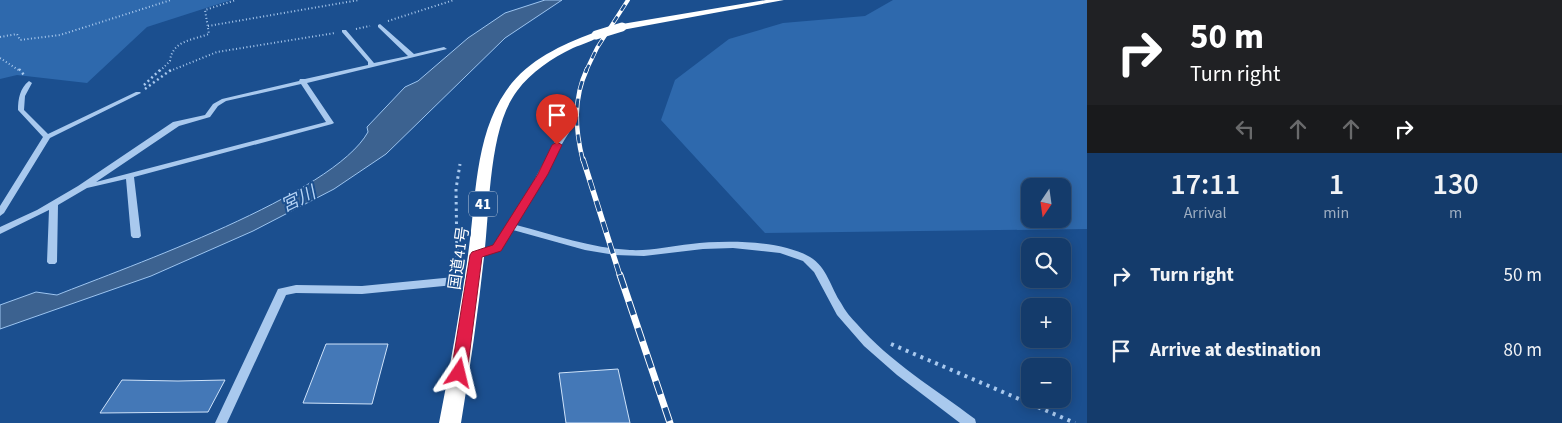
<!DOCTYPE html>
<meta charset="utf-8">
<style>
:root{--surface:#143b6b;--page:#1d4271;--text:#f1f3f6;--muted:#9dadc1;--line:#33557e}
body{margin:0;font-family:"Source Sans 3","Noto Sans JP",sans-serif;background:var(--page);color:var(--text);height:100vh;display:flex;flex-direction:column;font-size:19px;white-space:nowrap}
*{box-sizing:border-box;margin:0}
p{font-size:16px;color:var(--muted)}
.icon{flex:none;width:28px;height:28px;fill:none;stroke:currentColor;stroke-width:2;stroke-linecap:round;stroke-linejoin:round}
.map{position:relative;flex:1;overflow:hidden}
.panel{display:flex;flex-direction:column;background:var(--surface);width:475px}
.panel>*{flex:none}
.top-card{background:#202124;color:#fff;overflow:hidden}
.needle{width:32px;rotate:193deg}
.fabs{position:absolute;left:1021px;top:178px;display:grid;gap:10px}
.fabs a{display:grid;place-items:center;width:50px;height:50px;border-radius:10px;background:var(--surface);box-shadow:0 2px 12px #0003,0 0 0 1px var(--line);font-size:25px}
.pin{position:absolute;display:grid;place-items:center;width:42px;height:42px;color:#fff;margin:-51px -21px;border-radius:50% 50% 50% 0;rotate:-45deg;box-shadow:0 0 5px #0007}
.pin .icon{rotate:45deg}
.me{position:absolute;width:55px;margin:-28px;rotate:10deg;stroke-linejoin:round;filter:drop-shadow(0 0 4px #0008)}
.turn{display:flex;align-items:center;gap:18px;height:105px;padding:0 20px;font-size:22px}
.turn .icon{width:65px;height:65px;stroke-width:2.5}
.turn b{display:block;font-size:35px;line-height:42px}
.lanes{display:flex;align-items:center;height:48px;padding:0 20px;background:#0003;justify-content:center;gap:25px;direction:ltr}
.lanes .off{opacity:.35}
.eta{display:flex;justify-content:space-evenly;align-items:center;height:85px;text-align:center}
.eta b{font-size:30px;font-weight:600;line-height:35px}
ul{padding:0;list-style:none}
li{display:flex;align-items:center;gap:15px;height:75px;padding:0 20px}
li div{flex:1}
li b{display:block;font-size:19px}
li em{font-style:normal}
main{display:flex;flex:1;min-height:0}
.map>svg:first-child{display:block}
.green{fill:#2e69ad;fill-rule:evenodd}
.water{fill:#3c6290;stroke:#9cc4f0}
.building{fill:#4478b7;stroke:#cfe3fa}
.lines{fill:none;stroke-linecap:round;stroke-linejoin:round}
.path-far3{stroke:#a9c9ee;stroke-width:2;stroke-dasharray:1 2.5;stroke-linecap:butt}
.path-far2{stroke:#a9c9ee;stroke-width:2.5;stroke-dasharray:2 3;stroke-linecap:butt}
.path-far1{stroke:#a9c9ee;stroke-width:3;stroke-dasharray:2.5 4;stroke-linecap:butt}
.path{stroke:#a9c9ee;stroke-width:4;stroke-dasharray:3 5;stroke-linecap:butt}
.minor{fill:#a9c9ee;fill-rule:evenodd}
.highway{fill:#fff;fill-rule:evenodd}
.rail-far3-casing{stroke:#fff;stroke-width:4}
.rail-far2-casing{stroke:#fff;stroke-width:4.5}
.rail-far1-casing{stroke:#fff;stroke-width:5.5}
.rail-casing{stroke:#fff;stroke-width:7}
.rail-far3{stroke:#1b4f8f;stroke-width:2.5;stroke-dasharray:7;stroke-linecap:butt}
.rail-far2{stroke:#1b4f8f;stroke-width:3;stroke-dasharray:9;stroke-linecap:butt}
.rail-far1{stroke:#1b4f8f;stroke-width:4;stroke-dasharray:11;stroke-linecap:butt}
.rail{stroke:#1b4f8f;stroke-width:5;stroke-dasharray:14;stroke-linecap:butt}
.highway-bridge{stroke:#fff;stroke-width:9}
.route{fill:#e11d48;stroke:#92132f}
.labels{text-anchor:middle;stroke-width:4;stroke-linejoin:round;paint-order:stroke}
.shield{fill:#1b4f8f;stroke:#bbcadd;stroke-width:1}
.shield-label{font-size:15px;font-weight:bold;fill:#fff}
.street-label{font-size:16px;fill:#fff;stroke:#1b4f8f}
.water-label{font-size:18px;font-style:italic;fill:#b5d3f5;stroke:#1b4f8f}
</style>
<main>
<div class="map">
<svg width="1087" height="423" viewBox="0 0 1087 423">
<rect width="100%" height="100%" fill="#1b4f8f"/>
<!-- green -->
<g class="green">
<path d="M0,0H231L147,27L87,83L17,75L0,79Z"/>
<path d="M893,0H1087V229L765,233L661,120L675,80L729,39L783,23L865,16ZM1030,186H1062V219H1030Z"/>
</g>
<!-- water -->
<path class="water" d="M545,0H562L505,38L386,154L334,189L253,231L151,276L0,329V305L36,292L57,295C127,267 333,195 368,132L367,127L405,87L418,81L468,38L505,13Z"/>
<!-- building -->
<g class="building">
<path d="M326,344H388L372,404L303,403Z"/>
<path d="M618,369L630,423H566L559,373Z"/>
<path d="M122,380L178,381L225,380L208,412L100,413Z"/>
</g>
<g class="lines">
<!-- path-far3 -->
<g class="path-far3">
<path d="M388,21L454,0"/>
<path d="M208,26L359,0"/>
<path d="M356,29L370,26"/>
<path d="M0,37L17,34L20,40L60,35L171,0"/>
<path d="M0,58L20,71"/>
<path d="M160,71L170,61C172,41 192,40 209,34L205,10L236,0"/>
<path d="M170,71L217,52L335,33"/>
</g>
<!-- path-far2 -->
<g class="path-far2">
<path d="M19,69L24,75"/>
<path d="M144,85L161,69"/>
<path d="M145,89L172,69"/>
</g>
<!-- path-far1 -->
<path class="path-far1" d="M457,263L456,189L460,164"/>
<!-- path -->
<path class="path" d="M891,344L1075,423"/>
<!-- minor -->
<g class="minor">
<path d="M380,24L414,54L444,47L447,49L307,83L334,123L332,124L134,177L141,236L139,238H133L131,236L126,179L87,188L58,205L57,262L55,264H49L47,262L49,210L0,234V227L37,210L78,186L173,122L205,115L213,104L222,99L299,81L300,79H305L368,65V62L342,32V30H346L374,63L408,56L378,27V25ZM301,84L326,122L96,182L179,126L210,117L218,106L226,101Z"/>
<path d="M29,81L32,83L25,96L24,110L48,134L136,92H140L141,93L50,138L4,213L0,216V206L43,137L18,110C18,99 20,88 29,81Z"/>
<path d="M565,126H568L572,128C551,160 536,194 516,225C554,235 591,248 630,250C651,251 671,246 691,244C724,240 780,240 810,257C827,267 831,288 841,303C845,311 851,318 857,324C890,362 935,389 975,419L976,423H960L897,375L864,346L837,315L814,272L803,261L780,253L733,248L703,249L644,256L615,255L585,250L513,230L500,250L476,258L473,257L471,255L473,253L494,246L522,203L553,145Z"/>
<path d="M454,277L458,278L459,281L458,284L454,285L362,294L296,293L286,295L227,423H215L278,289L296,285L362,286Z"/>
</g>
<!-- highway -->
<g class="highway">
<path d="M766,0H784L622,30L618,27L622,24Z"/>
<path d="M593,33L601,35C594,41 582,44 573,48C552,58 531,72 517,91C488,129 490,211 484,257C478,313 470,368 461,423H439C450,367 460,311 468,255C476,202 474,137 506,91C526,61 561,45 593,33Z"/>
</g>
<!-- rail-far3 casing -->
<g class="rail-far3-casing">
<path id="rail-far3" d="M586,71L597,48L628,0"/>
</g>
<!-- rail-far2 casing -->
<g class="rail-far2-casing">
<path id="rail-far2" d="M583,161C575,129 573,99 587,69"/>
</g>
<!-- rail-far1 casing -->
<g class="rail-far1-casing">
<path id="rail-far1" d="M583,159L620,276"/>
</g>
<!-- rail casing -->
<g class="rail-casing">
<path id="rail" d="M620,275L670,423"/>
</g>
<!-- rail-far3 -->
<use href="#rail-far3" class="rail-far3"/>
<!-- rail-far2 -->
<use href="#rail-far2" class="rail-far2"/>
<!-- rail-far1 -->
<use href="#rail-far1" class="rail-far1"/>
<!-- rail -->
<use href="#rail" class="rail"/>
<!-- highway-bridge -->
<path class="highway-bridge" d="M596,35L622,27"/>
</g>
<!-- route -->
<path class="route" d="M557,142L562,145L548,174L501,251L482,257L467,373L464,378L459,380L453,378L451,373L470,255L472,252L493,245L538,174L552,145Z"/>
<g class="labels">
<!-- shield labels -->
<rect class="shield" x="469" y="191.5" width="28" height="25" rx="4"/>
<g class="shield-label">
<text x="483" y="209">41</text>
</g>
<!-- street labels -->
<g class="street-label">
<text transform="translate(458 258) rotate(-82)" y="6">国道41号</text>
</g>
<!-- water labels -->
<g class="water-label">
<text transform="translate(298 199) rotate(-26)" y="6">宮川</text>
</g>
</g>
</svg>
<div class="fabs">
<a><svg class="needle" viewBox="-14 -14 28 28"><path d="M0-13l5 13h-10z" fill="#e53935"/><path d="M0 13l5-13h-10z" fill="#9dadc1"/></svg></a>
<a><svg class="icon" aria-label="search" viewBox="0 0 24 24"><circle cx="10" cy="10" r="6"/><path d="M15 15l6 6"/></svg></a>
<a>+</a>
<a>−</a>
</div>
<div class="pin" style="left:557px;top:145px;background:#d93025"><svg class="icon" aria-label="arrive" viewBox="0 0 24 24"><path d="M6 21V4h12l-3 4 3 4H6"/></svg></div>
<svg class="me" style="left:459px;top:373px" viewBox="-20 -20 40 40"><path d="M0-17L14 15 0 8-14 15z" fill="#e11d48" stroke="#fff" stroke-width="4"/></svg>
</div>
<section class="panel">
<div class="top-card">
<div class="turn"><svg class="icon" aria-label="right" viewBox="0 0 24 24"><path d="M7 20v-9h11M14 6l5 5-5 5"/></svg><div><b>50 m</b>Turn right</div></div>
<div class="lanes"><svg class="icon off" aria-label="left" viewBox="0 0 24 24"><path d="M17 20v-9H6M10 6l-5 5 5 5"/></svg><svg class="icon off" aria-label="ahead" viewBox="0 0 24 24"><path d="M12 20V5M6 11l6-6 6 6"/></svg><svg class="icon off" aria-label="ahead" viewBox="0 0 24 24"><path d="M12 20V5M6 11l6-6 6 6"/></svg><svg class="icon" aria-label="right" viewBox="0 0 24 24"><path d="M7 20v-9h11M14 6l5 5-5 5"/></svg></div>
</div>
<div class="eta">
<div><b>17:11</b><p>Arrival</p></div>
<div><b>1</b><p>min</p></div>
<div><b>130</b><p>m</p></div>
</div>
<ul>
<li><svg class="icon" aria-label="right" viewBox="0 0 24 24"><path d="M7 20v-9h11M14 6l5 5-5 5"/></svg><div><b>Turn right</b></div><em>50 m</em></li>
<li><svg class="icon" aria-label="arrive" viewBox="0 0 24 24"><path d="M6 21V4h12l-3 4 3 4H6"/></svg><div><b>Arrive at destination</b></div><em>80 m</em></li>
</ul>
</section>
</main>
